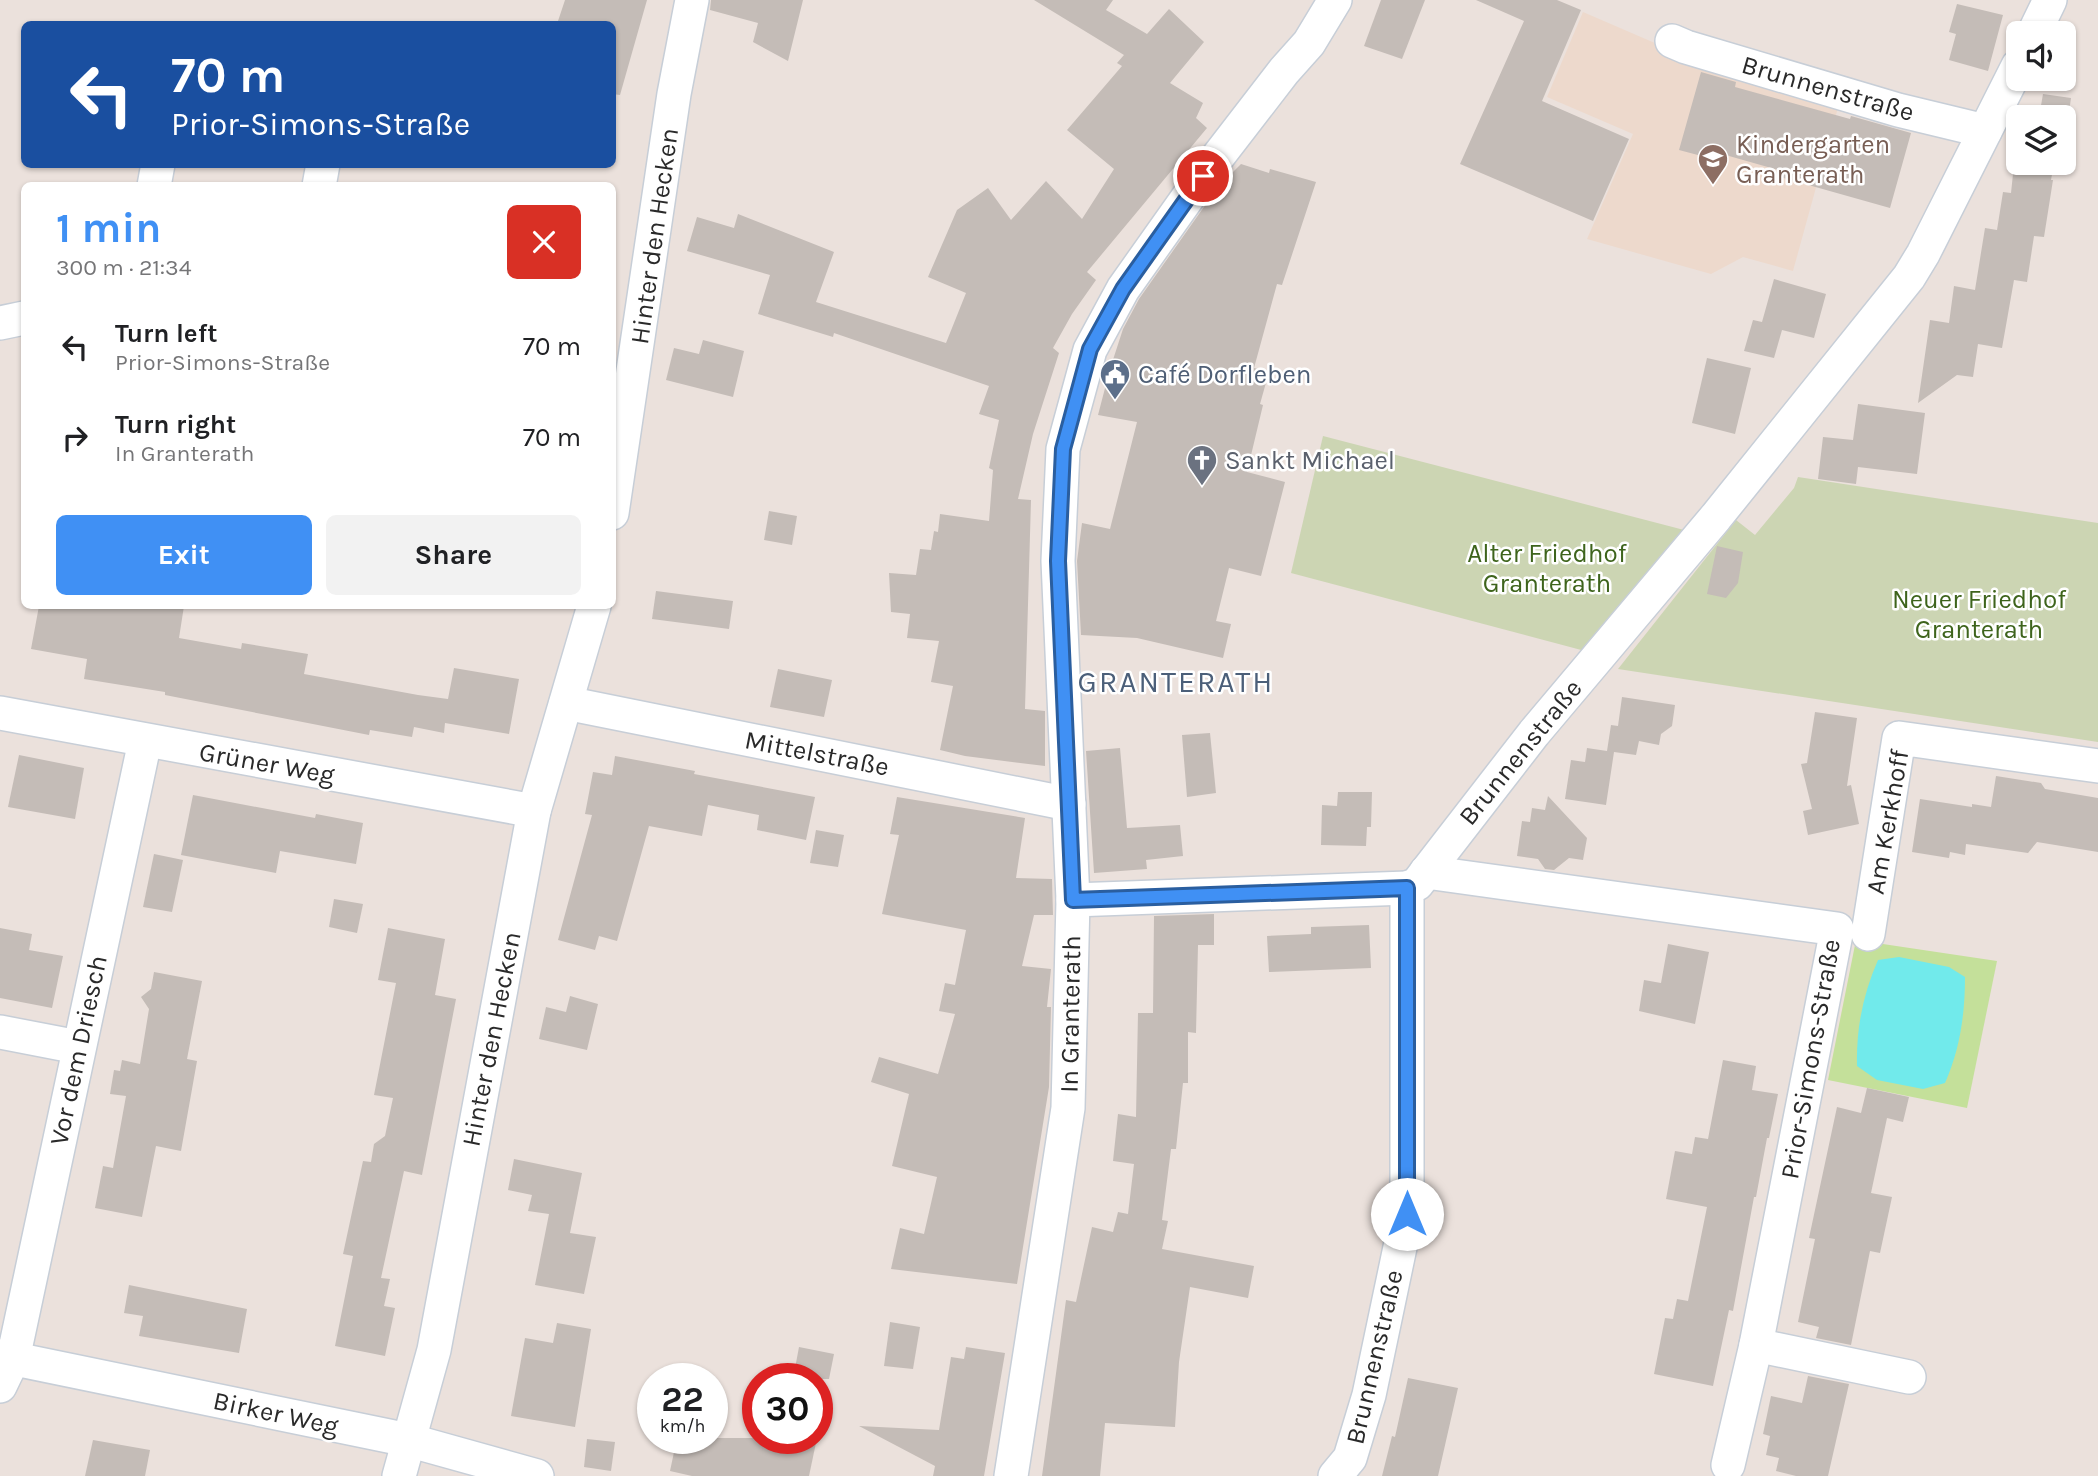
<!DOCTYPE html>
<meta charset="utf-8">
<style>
:root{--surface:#fff;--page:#f2f2f2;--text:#202124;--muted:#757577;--accent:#4090f4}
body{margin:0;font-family:Karla,sans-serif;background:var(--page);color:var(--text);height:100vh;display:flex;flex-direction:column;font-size:26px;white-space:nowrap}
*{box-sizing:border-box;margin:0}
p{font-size:23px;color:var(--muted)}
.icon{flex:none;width:38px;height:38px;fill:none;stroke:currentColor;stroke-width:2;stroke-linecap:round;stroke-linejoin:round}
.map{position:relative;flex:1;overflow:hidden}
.details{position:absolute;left:21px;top:182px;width:595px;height:427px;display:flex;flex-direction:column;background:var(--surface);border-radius:10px;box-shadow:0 2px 5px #0004}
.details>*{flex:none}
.guide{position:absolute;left:21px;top:21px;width:595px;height:147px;border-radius:10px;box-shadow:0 2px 5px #0004;background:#1a4fa0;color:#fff;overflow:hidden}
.buttons{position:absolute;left:2006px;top:21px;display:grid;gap:14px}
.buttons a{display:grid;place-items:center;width:70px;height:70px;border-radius:10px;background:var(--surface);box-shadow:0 2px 5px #0004;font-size:35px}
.speed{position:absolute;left:637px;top:1363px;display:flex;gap:14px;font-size:35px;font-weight:700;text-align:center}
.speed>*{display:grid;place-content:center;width:91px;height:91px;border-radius:50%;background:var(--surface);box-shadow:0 2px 5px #0004;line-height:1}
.speed small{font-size:18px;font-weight:400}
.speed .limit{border:10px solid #d22;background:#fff;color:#111}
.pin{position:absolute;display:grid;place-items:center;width:60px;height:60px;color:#fff;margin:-30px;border:4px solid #fff;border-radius:50%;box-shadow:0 2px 7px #0007}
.me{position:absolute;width:77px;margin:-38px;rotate:0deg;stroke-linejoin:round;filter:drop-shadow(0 0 5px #0008)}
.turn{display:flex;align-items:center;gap:24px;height:147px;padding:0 35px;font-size:32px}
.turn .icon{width:91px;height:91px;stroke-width:2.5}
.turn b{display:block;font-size:49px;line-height:60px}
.round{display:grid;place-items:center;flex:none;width:74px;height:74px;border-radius:10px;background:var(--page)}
.head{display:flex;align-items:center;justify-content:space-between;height:119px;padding:0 35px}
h1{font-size:42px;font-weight:700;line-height:52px;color:var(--accent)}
.button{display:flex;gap:14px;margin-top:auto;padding:14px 35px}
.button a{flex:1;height:80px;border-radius:10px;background:var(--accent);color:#fff;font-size:28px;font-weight:700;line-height:80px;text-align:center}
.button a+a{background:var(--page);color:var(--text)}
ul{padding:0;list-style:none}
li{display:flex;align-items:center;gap:21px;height:91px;padding:0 35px}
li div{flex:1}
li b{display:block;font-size:26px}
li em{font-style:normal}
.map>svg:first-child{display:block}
.education{fill:#edd9cc}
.green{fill:#c4e09a}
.cemetery{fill:#ccd5b3}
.water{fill:#71eaeb}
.building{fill:#c4bcb7}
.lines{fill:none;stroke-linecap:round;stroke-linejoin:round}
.minor-casing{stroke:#c7ced7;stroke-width:36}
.minor{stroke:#fff;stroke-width:33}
.route-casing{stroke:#2a5e9f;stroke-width:18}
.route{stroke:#4090f4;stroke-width:12}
.labels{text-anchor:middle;stroke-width:5;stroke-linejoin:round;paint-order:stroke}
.street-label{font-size:26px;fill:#2a2a2a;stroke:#fff}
.education-label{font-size:26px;fill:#785e54;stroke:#fff;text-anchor:start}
.service-label{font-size:26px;fill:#4e5e75;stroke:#fff;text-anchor:start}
.worship-label{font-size:26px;fill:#5b616d;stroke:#fff;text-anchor:start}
.park-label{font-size:26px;fill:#3e641c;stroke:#fff}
.quarter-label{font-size:30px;letter-spacing:2px;fill:#4b5f79;stroke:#fff}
</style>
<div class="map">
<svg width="2098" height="1476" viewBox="0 0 2098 1476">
<rect width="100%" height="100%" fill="#ebe1dc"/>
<!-- education -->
<path class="education" d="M1583,12L1678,53L1839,104L1793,271L1743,257L1711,274L1587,239L1633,134L1547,97Z"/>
<!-- green -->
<path class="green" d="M1856,940L1997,961L1967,1108L1828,1080Z"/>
<!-- cemetery -->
<g class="cemetery">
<path d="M1323,436L1688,531L1585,651L1291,573Z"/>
<path d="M1798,477L2098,523V742L1618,669L1736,520L1755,535L1794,488Z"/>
</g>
<!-- water -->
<path class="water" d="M1899,957L1949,967L1965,977C1965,1014 1960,1049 1945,1083L1923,1089L1877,1080L1857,1066C1856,1029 1863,994 1878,960Z"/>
<!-- building -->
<g class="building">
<path d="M565,0H647L620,95L612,94V24H571L558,21Z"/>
<path d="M711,0H803L788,61L753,42L758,23L710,10Z"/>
<path d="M1034,0H1113L1106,10L1147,34L1169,9L1204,42L1170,83L1203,103L1196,118L1207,128L1087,272L1096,280L1072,314L1053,348L1059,353L1033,434L1018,499L1031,500L1025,709L1045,711V766L965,756L940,750L953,686L931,682L939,641L907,638L910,614L891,612L889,573L916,575L920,549L931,550L934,531L938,532L940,514L989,521L993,470L989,468L999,420L979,414L989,386L834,333L833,337L758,314L770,275L687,251L697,217L734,228L738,214L834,252L816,302L946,343L966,293L928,277L957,210L988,188L1011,220L1046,181L1082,219L1114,169L1067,130L1122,66L1117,63L1124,55Z"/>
<path d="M1381,0H1425L1402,59L1364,46Z"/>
<path d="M1476,0H1557L1581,10L1542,101L1629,139L1593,221L1460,164L1524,21Z"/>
<path d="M1957,4L2003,15L1988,71L1949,60L1956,34L1949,32Z"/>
<path d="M1701,72L1736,82L1735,87L1850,119L1851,116L1911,133L1890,208L1780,177L1782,171L1715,152L1713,159L1679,150Z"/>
<path d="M2043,94L2071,98L2067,126H2063V117H2039Z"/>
<path d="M2020,163H2054L2051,180H2053L2044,237L2034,236L2027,282L2014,280L2002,348L1978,344L1973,377L1957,375L1918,403L1930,320L1949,323L1954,286L1975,290L1985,228L1997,230L2003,192L2011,193L2013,174L2018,175Z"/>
<path d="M1241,164L1269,173L1270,169L1316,182L1282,285L1277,284L1254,368L1269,372L1260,404L1263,405L1247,472L1285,482L1261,576L1229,568L1216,621L1231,624L1223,658L1137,638L1081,635L1077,561L1082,523L1110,529L1137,422L1098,415L1110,369L1123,329L1139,299L1218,187Z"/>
<path d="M1774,279L1826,294L1814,338L1782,330L1774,358L1744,351L1753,320L1762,322Z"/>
<path d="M703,340L744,351L733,397L666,380L674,348L699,354Z"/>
<path d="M1707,358L1751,368L1735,434L1692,423Z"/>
<path d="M1858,404L1925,413L1917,474L1858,467L1856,484L1818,479L1823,437L1853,440Z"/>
<path d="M769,511L797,516L792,545L764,540Z"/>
<path d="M1717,546L1743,552L1738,583L1726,598L1707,594Z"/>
<path d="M656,591L733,601L729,629L652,619Z"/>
<path d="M39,606H184L179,638L241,649L242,643L308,654L304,674L418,695L448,699L454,668L519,679L509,734L445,723L444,733L414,727L412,737L370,730L369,735L165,695V692L84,679L87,659L31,649Z"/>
<path d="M778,669L832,680L824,717L770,707Z"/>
<path d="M1622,697L1675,705L1672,726L1661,734L1659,745L1639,741L1636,755L1614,752L1606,805L1565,799L1571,760L1585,762L1587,748L1607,751L1611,725L1618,726Z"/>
<path d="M1815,712L1857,718L1847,786L1851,785L1859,824L1808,835L1803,811L1812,809L1801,764L1807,763Z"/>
<path d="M1210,733L1216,793L1187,797L1182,735Z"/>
<path d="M1120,748L1127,828L1180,825L1183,856L1146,860L1147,869L1094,873L1086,751Z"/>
<path d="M19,755L84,768L75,819L8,807Z"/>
<path d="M615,756L695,771L694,774L815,797L806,840L757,830L759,815L708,805L702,836L649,826L617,941L599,936L595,950L558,940L592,815L585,814L593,772L612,775Z"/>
<path d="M1996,776L2041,783L2045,789L2098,798V852L2037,842L2028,853L1966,844L1965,855L1950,852L1949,858L1912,852L1920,799L1972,807V804L1991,807Z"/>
<path d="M1338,792H1372L1371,827H1367L1366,846L1321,845L1322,805L1337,806Z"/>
<path d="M193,795L315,818L316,814L363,823L356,864L280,851L276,873L181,855Z"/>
<path d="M1548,796L1587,838L1583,860L1569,858L1554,870L1545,869L1538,859L1517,856L1522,821L1530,822L1532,808L1545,810Z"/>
<path d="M897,797L1025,818L1016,878L1052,879L1053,915H1034L1022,966L1051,969L1047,1007H1051L1049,1087L1017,1284L891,1269L900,1228L924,1234L937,1177L892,1166L909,1094L871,1082L879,1057L938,1074L955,1014L939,1011L945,983L955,985L966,930L882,914L899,835L890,834Z"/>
<path d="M816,830L844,835L838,867L810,863Z"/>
<path d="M154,854L183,860L172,912L143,907Z"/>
<path d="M334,899L363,904L357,933L329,927Z"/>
<path d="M1214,914V945H1198L1196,1033L1188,1032V1083H1183L1176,1149H1171L1162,1220L1168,1221L1162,1249L1254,1266L1248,1298L1190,1287L1179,1362L1175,1427L1105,1423L1100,1476H1042L1066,1300L1076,1302L1092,1227L1113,1232L1118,1212L1128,1214L1134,1164L1113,1161L1118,1114L1136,1117L1138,1013H1153L1154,916Z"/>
<path d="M1369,925L1371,968L1269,972L1267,936L1311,934V927Z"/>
<path d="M0,928L32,934L29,950L63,956L52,1008L0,998Z"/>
<path d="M388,928L445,939L435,995L456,999L422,1175L404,1171L381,1278L390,1279L384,1306L395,1308L385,1356L335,1346L353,1256L343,1254L363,1161L371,1162L374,1144L385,1136L393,1098L374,1095L396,983L378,980Z"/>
<path d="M1668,944L1709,952L1695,1024L1639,1011L1644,980L1661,983Z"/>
<path d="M154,972L202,981L187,1059L197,1061L181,1151L156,1146L142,1217L95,1208L103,1166L113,1168L126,1096L110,1094L114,1070L120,1071L122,1060L140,1064L149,1009L141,997L151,989Z"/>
<path d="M570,996L598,1004L587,1050L539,1039L546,1007L566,1012Z"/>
<path d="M1723,1060L1756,1066L1752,1090L1778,1094L1769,1138H1767L1756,1197H1754L1733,1311L1729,1310L1713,1386L1654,1374L1665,1318L1673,1319L1677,1299L1688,1301L1707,1207L1666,1199L1675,1151L1692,1154L1695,1137L1708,1139Z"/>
<path d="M1867,1088L1909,1097L1903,1122L1887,1118L1871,1193L1892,1197L1880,1253L1870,1251L1851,1345L1816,1338L1819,1327L1798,1322L1815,1239L1809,1238L1837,1107L1861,1113Z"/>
<path d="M514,1159L582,1173L570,1233L596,1237L584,1294L535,1285L549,1214L528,1211L532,1195L508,1190Z"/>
<path d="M129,1285L247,1309L239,1353L139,1336L143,1316L124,1313Z"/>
<path d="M890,1322L920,1327L913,1369L884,1366Z"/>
<path d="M557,1323L591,1329L575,1427L511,1416L525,1338L553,1343Z"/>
<path d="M799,1347L834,1354L829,1379H793Z"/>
<path d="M966,1347L1005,1353L984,1476H933L935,1466L859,1426L939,1430L951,1357L964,1359Z"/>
<path d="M1808,1376L1849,1384L1828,1476H1796L1776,1471L1779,1458L1766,1455L1770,1436L1763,1434L1771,1396L1802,1403Z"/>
<path d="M1408,1378L1458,1388L1438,1476H1382L1392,1436L1395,1437Z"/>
<path d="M677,1438H817L809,1476H692L670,1471Z"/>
<path d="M587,1439L615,1442L611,1471L584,1467Z"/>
<path d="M93,1440L150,1450L145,1476H85Z"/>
</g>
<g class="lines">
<!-- minor casing -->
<g class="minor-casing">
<g id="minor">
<path d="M2034,33L2050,0"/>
<path d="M1672,41L1686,47L1898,110L1985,131"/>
<path d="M154,186L158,164"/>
<path d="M319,186L323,164"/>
<path d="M0,323L24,318"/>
<path d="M612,513L674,94L692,0"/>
<path d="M566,703L1069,804"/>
<path d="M0,713L534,811"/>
<path d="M1426,872L1837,929L1756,1345L1728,1465"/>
<path d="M1073,900L1407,888"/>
<path d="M1868,934L1899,738L2098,766"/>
<path d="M0,1032L78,1047"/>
<path d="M1756,1345L1909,1377"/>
<path d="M0,1356L408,1440L537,1476"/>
<path d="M0,1386L13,1359L145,741"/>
<path d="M399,1476L434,1350L534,811L594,606"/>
<path d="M1011,1476L1068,1108L1073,900L1058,561L1063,449L1090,350L1123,289L1203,176L1284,71L1309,43L1335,0"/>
<path d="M1335,1476L1350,1458L1369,1395L1407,1214V888L1417,884L1534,733L1716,517L1909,277L1923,254L2018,66"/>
</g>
</g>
<!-- minor -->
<use href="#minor" class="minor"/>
</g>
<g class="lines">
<!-- route casing -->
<g class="route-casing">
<path id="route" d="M1203,176L1123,289L1090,349L1063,449L1058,561L1073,900L1407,888V1214"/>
</g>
<!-- route -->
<use href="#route" class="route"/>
</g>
<!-- icons -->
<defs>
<g id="school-pin" transform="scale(1.575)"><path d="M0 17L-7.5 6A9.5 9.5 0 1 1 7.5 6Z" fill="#8d6e63" stroke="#fff"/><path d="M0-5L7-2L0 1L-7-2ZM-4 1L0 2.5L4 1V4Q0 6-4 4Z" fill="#fff"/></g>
<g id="civic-pin" transform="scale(1.575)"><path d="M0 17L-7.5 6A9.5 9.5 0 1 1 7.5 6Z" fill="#5c6f8a" stroke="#fff"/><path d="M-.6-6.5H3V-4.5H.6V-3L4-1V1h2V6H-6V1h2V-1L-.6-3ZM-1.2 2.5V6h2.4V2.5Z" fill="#fff"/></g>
<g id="church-pin" transform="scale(1.575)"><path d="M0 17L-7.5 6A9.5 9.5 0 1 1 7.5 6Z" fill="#6b7280" stroke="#fff"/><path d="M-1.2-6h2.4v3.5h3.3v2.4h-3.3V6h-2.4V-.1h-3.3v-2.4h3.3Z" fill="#fff"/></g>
</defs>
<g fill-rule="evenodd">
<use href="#school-pin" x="1713" y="159"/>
<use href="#civic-pin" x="1115" y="374"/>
<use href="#church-pin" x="1202" y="460"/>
</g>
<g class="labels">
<!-- street labels -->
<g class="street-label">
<text transform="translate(1828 88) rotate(16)" y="9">Brunnenstraße</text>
<text transform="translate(654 236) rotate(-82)" y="9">Hinter den Hecken</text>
<text transform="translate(1520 752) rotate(-51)" y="9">Brunnenstraße</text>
<text transform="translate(817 753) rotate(11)" y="9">Mittelstraße</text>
<text transform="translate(267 763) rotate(10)" y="9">Grüner Weg</text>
<text transform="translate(1887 822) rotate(-80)" y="9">Am Kerkhoff</text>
<text transform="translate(1070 1014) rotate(-89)" y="9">In Granterath</text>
<text transform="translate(491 1039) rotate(-79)" y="9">Hinter den Hecken</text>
<text transform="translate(78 1050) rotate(-78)" y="9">Vor dem Driesch</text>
<text transform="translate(1810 1059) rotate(-80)" y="9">Prior-Simons-Straße</text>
<text transform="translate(1374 1357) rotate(-77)" y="9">Brunnenstraße</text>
<text transform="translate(276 1413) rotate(12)" y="9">Birker Weg</text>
</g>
<!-- education labels -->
<g class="education-label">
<text x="1736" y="153">Kindergarten<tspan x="1736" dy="30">Granterath</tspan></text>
</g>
<!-- service labels -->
<g class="service-label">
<text x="1138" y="383">Café Dorfleben</text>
</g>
<!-- worship labels -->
<g class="worship-label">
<text x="1225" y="469">Sankt Michael</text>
</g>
<!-- park labels -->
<g class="park-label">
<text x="1547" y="562">Alter Friedhof<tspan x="1547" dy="30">Granterath</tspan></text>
<text x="1979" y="608">Neuer Friedhof<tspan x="1979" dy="30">Granterath</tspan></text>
</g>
<!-- quarter labels -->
<g class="quarter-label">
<text x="1176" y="692">GRANTERATH</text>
</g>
</g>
</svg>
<div class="buttons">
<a><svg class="icon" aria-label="sound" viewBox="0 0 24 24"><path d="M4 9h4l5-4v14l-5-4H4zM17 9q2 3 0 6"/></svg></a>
<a><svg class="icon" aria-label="layers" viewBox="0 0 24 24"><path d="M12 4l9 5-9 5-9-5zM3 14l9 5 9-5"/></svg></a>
</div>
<div class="speed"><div>22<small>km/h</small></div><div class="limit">30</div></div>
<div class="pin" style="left:1203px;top:176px;background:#d93025"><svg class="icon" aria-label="arrive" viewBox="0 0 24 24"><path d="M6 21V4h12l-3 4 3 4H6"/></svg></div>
<svg class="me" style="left:1407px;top:1214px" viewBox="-20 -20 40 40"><circle r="19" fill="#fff"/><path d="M0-13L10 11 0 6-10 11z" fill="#4090f4"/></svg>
<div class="guide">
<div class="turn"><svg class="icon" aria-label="left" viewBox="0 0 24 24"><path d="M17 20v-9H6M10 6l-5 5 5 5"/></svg><div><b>70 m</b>Prior-Simons-Straße</div></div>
</div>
<section class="details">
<div class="head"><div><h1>1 min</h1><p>300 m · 21:34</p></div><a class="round" style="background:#d93025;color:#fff"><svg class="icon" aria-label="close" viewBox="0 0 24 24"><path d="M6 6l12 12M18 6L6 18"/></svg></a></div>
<ul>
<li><svg class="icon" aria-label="left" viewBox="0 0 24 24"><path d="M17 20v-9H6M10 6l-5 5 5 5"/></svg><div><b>Turn left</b><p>Prior-Simons-Straße</p></div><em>70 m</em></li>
<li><svg class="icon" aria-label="right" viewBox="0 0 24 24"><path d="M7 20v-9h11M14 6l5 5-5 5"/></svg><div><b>Turn right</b><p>In Granterath</p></div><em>70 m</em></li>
</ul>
<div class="button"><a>Exit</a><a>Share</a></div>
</section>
</div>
